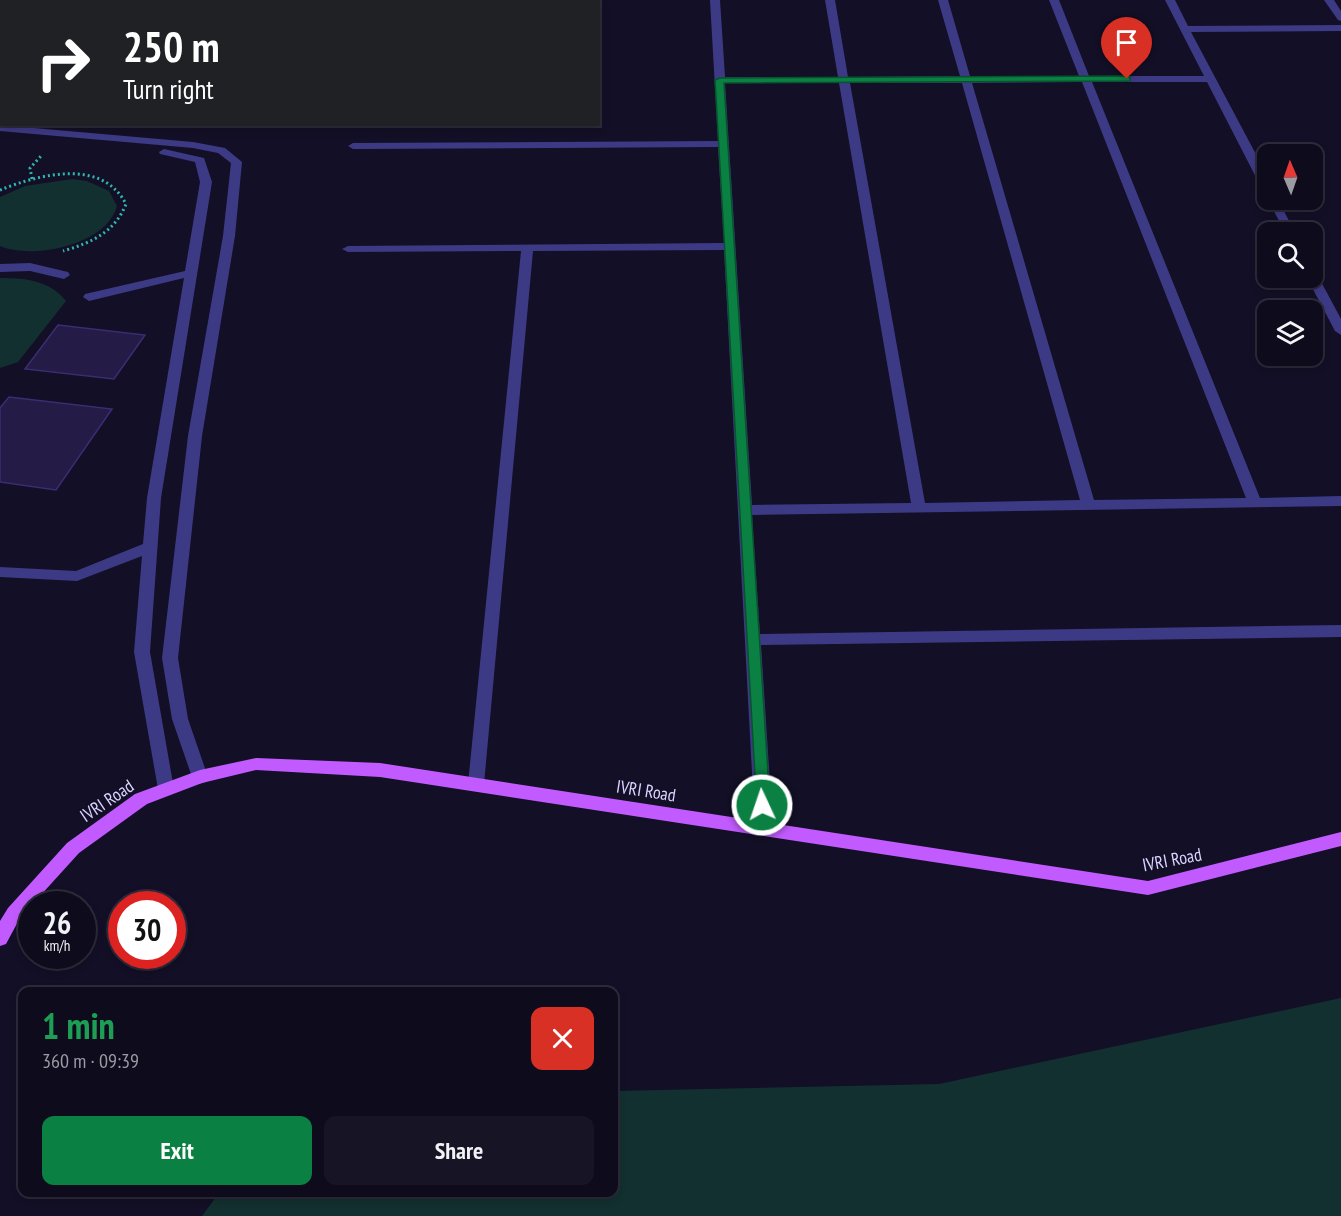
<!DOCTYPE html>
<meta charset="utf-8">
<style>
:root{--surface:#0e0b1c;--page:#171425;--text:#f1f3f6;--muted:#9b9ba3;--line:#2e2b3b;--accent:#0b8043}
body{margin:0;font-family:"PT Sans Narrow",sans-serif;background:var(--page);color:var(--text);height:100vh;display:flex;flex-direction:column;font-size:22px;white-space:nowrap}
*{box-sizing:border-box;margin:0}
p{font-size:20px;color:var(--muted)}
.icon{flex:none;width:33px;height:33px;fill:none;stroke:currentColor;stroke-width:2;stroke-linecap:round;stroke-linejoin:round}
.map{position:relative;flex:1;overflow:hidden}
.drawer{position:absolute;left:18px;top:987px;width:600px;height:210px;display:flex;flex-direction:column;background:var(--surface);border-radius:12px;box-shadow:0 3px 9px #0003,0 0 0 2px var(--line)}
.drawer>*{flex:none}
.banner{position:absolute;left:0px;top:0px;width:600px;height:126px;box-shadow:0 3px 9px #0003,0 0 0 2px var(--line);background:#202124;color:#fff;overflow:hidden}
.needle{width:39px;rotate:358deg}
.controls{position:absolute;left:1257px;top:144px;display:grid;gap:12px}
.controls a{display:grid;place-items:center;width:66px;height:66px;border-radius:12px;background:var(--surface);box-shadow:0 3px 9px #0003,0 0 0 2px var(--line);font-size:30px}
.speed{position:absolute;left:18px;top:891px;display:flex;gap:12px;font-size:30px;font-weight:700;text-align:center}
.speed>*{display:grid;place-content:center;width:78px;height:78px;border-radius:50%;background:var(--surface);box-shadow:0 3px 9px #0003,0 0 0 2px var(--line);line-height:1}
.speed small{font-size:15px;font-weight:400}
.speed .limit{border:9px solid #d22;background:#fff;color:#111}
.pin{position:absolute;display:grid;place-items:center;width:51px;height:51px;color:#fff;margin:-62px -26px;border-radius:50% 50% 50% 0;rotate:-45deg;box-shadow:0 0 6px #0007}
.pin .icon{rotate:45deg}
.me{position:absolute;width:66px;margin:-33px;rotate:357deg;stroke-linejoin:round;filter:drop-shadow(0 0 4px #0008)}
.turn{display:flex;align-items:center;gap:21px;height:126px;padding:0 24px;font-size:27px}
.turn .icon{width:78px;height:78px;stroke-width:2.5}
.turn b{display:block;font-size:42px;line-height:51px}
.round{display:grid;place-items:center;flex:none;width:63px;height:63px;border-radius:12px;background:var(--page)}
.headline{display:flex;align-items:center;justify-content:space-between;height:102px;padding:0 24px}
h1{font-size:36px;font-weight:800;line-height:45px;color:#1e9e55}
.cta{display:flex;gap:12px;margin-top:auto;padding:12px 24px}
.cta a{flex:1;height:69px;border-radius:12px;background:var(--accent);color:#fff;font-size:24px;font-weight:800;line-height:69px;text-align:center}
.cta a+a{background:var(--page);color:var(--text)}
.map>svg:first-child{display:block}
.green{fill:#12302f}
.building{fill:#241b47;stroke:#3b2d73;stroke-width:1.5}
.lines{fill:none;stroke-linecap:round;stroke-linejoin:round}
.path{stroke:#2fb8b0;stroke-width:3;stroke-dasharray:2 3;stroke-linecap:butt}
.minor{fill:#3d3a85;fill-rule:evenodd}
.major{fill:#c25bff;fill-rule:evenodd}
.route{fill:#0b8043;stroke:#07532c;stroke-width:1.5}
.labels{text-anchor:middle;stroke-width:4.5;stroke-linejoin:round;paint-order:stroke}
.street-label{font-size:18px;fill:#d9d4ff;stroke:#130f26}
</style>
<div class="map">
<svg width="1341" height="1216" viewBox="0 0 1341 1216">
<rect width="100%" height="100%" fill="#130f26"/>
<!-- green -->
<g class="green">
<path d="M72,179L87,181L109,191L117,206C107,245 33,260 0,246V197L25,186Z"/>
<path d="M0,278C25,278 49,280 66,301L18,362L0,368Z"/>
<path d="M1341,998V1216H202L219,1193L614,1192V1091L939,1084Z"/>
</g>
<!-- building -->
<g class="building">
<path d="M58,325L145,335L114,379L25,369Z"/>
<path d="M9,397L112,409L56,490L0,482V408Z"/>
</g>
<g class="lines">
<!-- path -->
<g class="path">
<path d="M32,179L30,168L42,155"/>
<path d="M0,190C40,174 102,158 126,204C115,232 91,243 63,251"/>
</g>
<!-- minor -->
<g class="minor">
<path d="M72,0H82L72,2Z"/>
<rect x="240" y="0" width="10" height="2"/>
<path d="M710,0H720L725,77H838L825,0H835L848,77L960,76L938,0H948L970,76H1079L1049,0H1059L1089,76H1204L1165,0H1175L1188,26L1341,25V31L1191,32L1268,177V192L1262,189L1207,82H1092L1260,498L1341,496V506L752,515L760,634L1341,625V637L761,645L773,829L770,834L764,836L758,834L755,829L724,250L533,251L484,784L482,789L476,791L470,789L468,784L521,251L348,252L342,249L348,246L724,243L718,147L353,149L348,146L353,143L718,141ZM1082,82L1246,498L1094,500L972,83ZM725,83H839L911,503L752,505ZM850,83H962L1080,500L925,503Z"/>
<path d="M1324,0H1334L1341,11V21L1338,20Z"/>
<rect x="0" y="25" width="2" height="6"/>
<path d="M0,125L193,142L225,148L242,162L235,236L202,436L178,658L188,719L208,777L206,782L200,784L194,782L192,777L172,719L162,658L188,436L223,236L231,163L218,153L193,148L0,131Z"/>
<path d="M164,149L204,158L212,182L161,498L150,652L174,789L172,794L166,796L160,794L158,789L134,652L142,556L77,581L0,577V567L76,571L143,544L147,498L184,278L89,301L83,297L85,294L185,271L200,182L195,162L160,154L159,152Z"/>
<path d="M1268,200H1278L1295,232H1285Z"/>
<path d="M30,263L68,272L70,275L64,279L30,271L0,272V264Z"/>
<path d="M1312,273L1318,276L1341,319V335L1335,331L1307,278H1312Z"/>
</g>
<!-- major -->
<path class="major" d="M256,758L380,763L1148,881L1341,832V846L1148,895L380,777L256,770L202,783L147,804L79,853L20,918L6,944L0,946V921L8,908L67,843L135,794L200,770Z"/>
</g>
<!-- route -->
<path class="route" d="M1127,76L1130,77V81L724,83L770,805L762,812L757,810L715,80L720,78Z"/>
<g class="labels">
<!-- street labels -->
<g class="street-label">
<text transform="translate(646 791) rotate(9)" y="6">IVRI Road</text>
<text transform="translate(107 801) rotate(-34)" y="6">IVRI Road</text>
<text transform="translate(1172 860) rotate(-11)" y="6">IVRI Road</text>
</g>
</g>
</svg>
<div class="controls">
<a><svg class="needle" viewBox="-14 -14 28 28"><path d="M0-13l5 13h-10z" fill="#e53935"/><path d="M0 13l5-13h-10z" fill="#9b9ba3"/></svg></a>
<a><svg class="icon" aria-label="search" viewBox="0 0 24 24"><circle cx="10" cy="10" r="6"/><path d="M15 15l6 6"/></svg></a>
<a><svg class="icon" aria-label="layers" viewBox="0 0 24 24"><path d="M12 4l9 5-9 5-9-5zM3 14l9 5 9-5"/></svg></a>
</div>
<div class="speed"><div>26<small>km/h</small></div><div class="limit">30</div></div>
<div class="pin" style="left:1127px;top:79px;background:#d93025"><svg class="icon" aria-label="arrive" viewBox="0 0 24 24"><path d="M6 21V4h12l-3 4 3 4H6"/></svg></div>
<svg class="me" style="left:762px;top:805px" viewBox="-20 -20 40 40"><circle r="17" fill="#0b8043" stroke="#fff" stroke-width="3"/><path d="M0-11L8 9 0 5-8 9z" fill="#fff"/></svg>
<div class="banner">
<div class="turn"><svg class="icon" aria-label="right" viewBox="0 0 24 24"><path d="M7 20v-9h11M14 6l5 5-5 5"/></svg><div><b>250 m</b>Turn right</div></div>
</div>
<section class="drawer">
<div class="headline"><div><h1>1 min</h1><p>360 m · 09:39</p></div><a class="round" style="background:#d93025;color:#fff"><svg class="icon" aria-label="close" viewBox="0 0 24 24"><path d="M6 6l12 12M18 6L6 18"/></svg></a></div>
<div class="cta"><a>Exit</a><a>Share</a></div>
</section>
</div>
